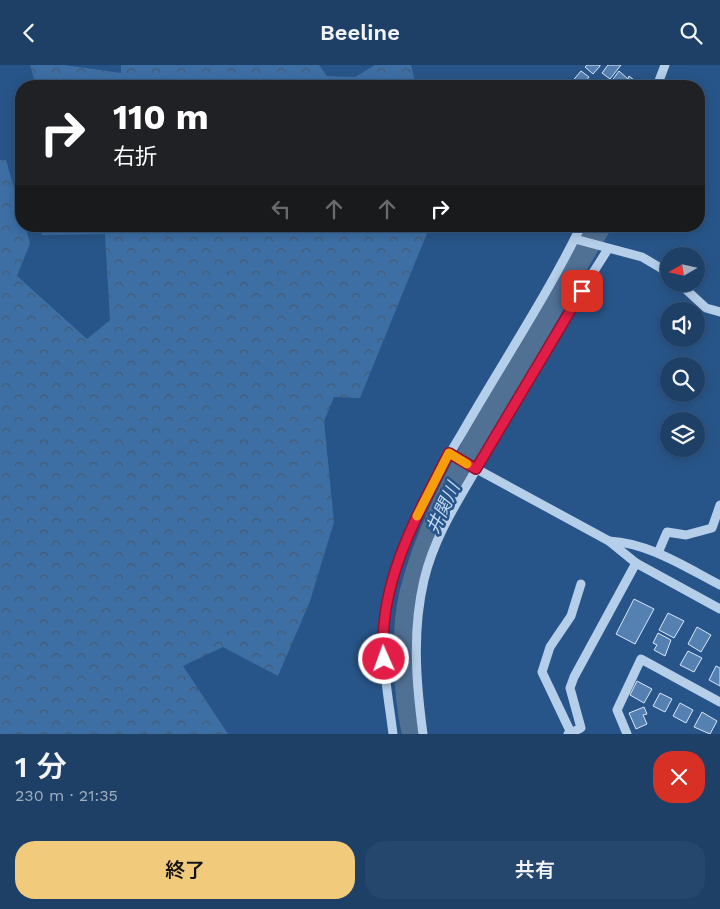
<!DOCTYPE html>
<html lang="ja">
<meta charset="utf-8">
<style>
:root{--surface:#1e4067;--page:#26476d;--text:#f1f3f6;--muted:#a1afc0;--line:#3c597b;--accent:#f1cb7b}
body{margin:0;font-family:"Work Sans","Noto Sans JP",sans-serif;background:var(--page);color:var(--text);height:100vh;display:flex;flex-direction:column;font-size:19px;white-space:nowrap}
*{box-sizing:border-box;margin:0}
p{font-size:16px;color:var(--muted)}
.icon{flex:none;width:28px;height:28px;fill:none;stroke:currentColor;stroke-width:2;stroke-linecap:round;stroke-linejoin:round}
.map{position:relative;height:669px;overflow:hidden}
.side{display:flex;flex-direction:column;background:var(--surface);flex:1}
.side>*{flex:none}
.top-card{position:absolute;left:15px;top:15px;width:690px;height:152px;border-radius:20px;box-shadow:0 2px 12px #0003,0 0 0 1px var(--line);background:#202124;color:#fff;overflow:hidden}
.needle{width:32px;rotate:261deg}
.buttons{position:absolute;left:660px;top:182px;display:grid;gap:10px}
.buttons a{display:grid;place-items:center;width:45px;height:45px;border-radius:50%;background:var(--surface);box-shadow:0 2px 12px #0003,0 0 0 1px var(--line);font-size:25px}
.pin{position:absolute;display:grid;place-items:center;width:42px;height:42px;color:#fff;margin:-21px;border-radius:10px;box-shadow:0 2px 8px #0006}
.me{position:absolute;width:55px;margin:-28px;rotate:358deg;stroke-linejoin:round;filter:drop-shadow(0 0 4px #0008)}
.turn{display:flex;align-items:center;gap:18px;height:105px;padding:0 15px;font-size:22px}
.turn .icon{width:65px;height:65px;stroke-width:2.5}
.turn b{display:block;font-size:35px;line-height:42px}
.lanes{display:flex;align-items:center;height:48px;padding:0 15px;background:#0003;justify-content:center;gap:25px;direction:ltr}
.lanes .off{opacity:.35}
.round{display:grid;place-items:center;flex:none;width:52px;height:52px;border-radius:20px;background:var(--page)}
.head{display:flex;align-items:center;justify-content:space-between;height:85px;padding:0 15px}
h1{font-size:30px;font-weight:600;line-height:38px}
.primary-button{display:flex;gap:10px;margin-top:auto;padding:10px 15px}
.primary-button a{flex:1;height:58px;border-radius:20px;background:var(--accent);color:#111;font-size:20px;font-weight:600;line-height:58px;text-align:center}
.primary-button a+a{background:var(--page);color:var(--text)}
header{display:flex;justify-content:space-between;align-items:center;height:65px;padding:0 15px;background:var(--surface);font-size:22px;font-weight:600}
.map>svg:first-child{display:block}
.forest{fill:url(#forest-crowns)}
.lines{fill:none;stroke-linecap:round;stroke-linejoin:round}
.river{stroke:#507094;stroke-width:24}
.building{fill:#5581b2;stroke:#d9e7f7}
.minor{stroke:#b5cee9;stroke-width:9}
.route-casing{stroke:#92132f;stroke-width:12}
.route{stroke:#e11d48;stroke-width:9}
.slow{stroke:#f59e0b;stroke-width:9}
.labels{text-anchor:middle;stroke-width:5;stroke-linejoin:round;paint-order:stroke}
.water-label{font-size:18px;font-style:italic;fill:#c1d8f0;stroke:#285589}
</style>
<header><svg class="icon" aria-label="back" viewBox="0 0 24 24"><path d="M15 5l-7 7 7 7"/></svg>Beeline<svg class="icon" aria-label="search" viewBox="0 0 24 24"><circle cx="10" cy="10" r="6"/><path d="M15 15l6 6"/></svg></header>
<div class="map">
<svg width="720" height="669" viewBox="0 0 720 669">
<defs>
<pattern id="forest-crowns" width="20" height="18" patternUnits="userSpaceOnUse" patternTransform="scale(1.25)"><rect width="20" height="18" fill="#3d6fa5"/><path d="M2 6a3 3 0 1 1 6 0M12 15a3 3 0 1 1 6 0" fill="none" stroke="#465a70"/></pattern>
</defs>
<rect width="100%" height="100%" fill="#285589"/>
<!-- forest -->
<g class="forest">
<path d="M30,0H64L121,8V0H319L327,11L355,12L375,0H411L415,17L427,21H36Z"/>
<path d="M0,95H6L21,148V161H25L30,178L17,211L87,274L110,255L105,169L42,170L41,161H430L360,333L334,332L324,356L334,457L310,536L278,611L223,582L183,601L228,669H0Z"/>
</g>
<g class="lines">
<!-- river -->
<path class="river" d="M414,669C405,630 402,564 412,526C426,471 452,422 478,373C516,301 557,231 599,161"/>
</g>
<!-- building -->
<g class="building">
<path d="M587,0H600V1L593,9L585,2Z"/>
<path d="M608,0H621L610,14L602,8Z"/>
<path d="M581,6L589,12L582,21H573L570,19Z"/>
<path d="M619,6L628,14L629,11L639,19L638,21H608Z"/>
<path d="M634,534L654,544L635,579L616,569Z"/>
<path d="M668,548L684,556L674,573L659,565Z"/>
<path d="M697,562L711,570L701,587L688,579Z"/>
<path d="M658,568L671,575L665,591L654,585L657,580L653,578Z"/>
<path d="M688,586L702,593L694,607L680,600Z"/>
<path d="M716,601L720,603V621L709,615Z"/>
<path d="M637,616L652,624L644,638L630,630Z"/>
<path d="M660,628L672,634L665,647L653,641Z"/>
<path d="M680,638L693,645L686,658L673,651Z"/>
<path d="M644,642L647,649L643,650L647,659L636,664L629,648Z"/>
<path d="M702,647L717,656L710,669L694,662Z"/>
</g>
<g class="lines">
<!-- minor -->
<g class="minor">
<path d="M657,21L665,0"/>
<path d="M575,174L642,192L669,208"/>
<path d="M680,219L706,243L720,247"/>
<path d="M449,389L609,476L636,498L720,544"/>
<path d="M609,476C649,478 685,502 720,520"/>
<path d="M658,488L667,467L686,470L712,463L720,440"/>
<path d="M571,668L542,607L550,582L571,551L581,519"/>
<path d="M393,669C388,627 378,583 386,541C398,479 430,421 462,368C501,300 547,231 581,161"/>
<path d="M423,669C416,617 412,566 424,515C435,468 462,430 485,389C524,320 565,251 608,184"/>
<path d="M568,669L581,663L570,623L574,612L636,498"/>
<path d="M627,669L617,645L641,594L720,637"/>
</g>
</g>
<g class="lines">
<!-- route casing -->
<g class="route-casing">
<path id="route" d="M384,594C377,521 416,452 449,388L476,404L582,226"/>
</g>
<!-- route -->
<use href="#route" class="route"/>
<!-- slow -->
<path class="slow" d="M417,451L449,388L467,399"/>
</g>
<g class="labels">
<!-- water labels -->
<g class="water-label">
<text transform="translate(443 443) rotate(-65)" y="6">井関川</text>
</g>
</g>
</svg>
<div class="buttons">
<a><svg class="needle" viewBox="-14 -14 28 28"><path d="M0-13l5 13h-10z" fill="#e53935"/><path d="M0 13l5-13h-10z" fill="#a1afc0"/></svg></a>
<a><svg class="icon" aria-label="sound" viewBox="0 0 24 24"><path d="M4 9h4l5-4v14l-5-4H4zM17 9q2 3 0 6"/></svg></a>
<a><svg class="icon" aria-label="search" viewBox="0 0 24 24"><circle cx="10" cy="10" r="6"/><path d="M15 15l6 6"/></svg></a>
<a><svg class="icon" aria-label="layers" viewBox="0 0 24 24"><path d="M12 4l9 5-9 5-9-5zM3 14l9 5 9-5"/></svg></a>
</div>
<div class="pin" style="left:582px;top:226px;background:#d93025"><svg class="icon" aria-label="arrive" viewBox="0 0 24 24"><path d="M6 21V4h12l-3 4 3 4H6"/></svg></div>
<svg class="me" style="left:384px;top:594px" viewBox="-20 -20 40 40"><circle r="17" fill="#e11d48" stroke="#fff" stroke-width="3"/><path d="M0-11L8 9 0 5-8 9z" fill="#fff"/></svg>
<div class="top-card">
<div class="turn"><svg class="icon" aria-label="right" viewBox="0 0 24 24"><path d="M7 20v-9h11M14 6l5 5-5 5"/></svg><div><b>110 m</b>右折</div></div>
<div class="lanes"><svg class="icon off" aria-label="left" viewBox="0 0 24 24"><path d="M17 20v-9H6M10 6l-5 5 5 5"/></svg><svg class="icon off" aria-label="ahead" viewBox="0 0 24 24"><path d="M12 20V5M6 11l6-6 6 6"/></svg><svg class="icon off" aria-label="ahead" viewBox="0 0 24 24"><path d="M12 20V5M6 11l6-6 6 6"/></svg><svg class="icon" aria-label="right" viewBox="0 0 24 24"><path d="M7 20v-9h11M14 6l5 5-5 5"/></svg></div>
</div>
</div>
<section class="side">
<div class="head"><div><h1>1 分</h1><p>230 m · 21:35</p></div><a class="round" style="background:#d93025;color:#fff"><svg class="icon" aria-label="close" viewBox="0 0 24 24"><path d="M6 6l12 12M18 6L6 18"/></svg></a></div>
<div class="primary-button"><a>終了</a><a>共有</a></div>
</section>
